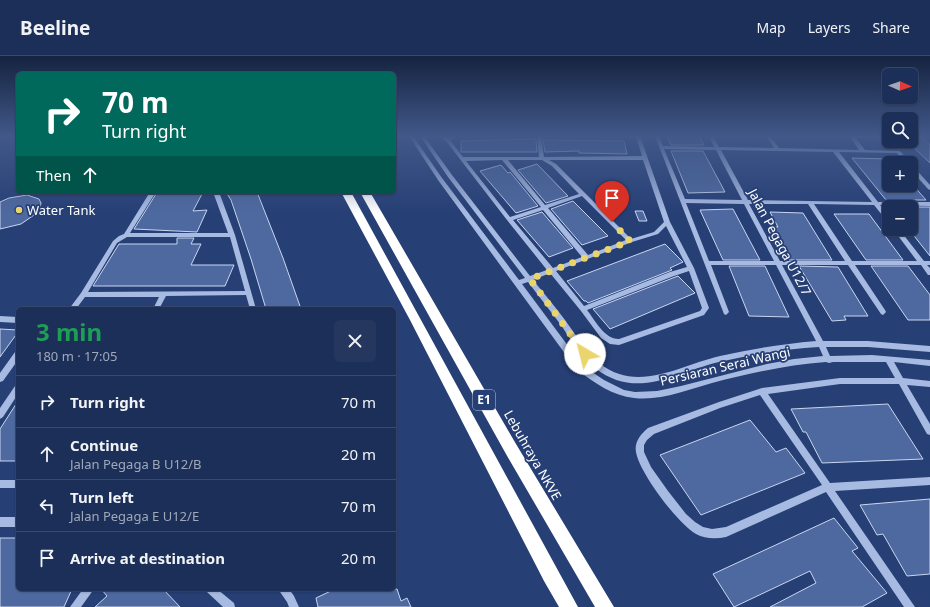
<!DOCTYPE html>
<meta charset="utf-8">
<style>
:root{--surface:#1c2f58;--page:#25375e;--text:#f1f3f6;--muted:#a0a9ba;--line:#3a4a6e}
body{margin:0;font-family:"Noto Sans",sans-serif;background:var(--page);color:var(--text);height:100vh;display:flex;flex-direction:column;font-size:15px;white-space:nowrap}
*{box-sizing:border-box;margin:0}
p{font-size:13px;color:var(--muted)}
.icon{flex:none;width:22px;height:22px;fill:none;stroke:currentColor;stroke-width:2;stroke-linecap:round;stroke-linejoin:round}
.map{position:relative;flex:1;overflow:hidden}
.sheet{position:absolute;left:16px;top:251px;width:380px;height:284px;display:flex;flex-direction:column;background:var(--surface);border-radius:6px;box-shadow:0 1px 3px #0004,0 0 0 1px var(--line)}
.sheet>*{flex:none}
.top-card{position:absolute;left:16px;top:16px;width:380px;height:122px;border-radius:6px;box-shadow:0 1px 3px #0004,0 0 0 1px var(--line);background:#00695c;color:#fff;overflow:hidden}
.needle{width:26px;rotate:92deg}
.tools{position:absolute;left:882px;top:12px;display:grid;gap:8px}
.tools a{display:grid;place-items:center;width:36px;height:36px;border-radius:6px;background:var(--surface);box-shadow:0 1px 3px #0004,0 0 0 1px var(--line);font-size:20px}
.pin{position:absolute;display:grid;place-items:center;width:34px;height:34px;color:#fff;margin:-41px -17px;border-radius:50% 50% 50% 0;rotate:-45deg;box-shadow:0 0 4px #0007}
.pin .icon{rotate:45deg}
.me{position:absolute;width:44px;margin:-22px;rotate:323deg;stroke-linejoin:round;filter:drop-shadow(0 0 3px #0008)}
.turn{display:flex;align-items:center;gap:14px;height:84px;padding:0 20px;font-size:18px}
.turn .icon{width:52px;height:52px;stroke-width:2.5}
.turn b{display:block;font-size:28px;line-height:34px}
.then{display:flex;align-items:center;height:38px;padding:0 20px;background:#0003;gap:8px;font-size:15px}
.round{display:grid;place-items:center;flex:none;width:42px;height:42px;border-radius:6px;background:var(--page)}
.overview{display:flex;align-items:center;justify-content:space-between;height:68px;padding:0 20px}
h1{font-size:24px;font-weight:700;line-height:30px;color:#1e9e55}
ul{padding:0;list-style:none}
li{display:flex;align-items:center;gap:12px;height:52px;padding:0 20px;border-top:1px solid var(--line)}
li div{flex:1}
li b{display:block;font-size:15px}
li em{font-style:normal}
header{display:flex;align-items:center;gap:24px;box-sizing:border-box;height:56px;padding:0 20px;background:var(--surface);border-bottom:1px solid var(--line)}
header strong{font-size:19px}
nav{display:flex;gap:22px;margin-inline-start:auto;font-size:14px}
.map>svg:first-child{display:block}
.building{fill:#4e699f;stroke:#c9d6f2}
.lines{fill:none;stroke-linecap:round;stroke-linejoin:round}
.minor{fill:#a7bae2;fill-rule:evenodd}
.highway{fill:#fff;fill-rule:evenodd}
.route{stroke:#ead46c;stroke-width:7;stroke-dasharray:0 12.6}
.poi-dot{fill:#ead46c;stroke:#263f75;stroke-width:1.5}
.labels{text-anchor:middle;stroke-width:3.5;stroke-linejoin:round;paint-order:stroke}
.shield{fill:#263f75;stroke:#bec5d6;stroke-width:1}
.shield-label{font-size:12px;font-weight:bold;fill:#fff}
.poi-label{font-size:13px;fill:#fff;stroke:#263f75;text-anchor:start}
.street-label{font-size:13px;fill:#fff;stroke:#263f75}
</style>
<header>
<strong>Beeline</strong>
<nav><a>Map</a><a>Layers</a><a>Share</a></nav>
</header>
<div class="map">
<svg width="930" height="551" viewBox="0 0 930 551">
<rect width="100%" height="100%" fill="#263f75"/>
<!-- building -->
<g class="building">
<path d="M667,80H699L704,89H671Z"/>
<path d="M911,81H922L930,89V107L911,89Z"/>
<path d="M534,83L536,84L537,96H461V85Z"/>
<path d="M543,84L624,85L627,98L579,97V95L545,96Z"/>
<path d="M671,95H703L725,136L688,137Z"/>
<path d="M852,102L889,103V129H913L926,144H886Z"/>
<path d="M537,108L568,140L546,147L518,114Z"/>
<path d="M501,109L508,117L510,116L538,150L516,157L480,115Z"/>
<path d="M226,136H257L283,202L301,253H266L251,203L231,144Z"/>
<path d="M156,138H202L193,155L207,154L197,176L134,173Z"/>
<path d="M27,139L39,143L41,147L40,152L37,157L21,168L0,173V146L9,142Z"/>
<path d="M573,145L608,180L582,189L551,153Z"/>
<path d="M911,151H930V200L911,176Z"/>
<path d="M733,153L760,204H723L700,154Z"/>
<path d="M635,155H643L647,165H639Z"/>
<path d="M542,156L573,192L549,201L517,164Z"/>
<path d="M770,156L803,157L832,204H789L771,171H778Z"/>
<path d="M834,158H869L903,204H866Z"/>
<path d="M177,182H194L191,188H201L191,209H234L225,230H93L119,188H177Z"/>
<path d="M665,188L683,206L670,212L672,214L588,247L586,245H584L567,225Z"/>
<path d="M729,210H765L789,261L749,260Z"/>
<path d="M799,210L838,211L868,260H844L846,264L832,265Z"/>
<path d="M871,210H908L930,239V264H908Z"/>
<path d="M678,220L695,237L610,273L593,253Z"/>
<path d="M0,273L18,274V276L0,301Z"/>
<path d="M18,345V403L16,405H0V373Z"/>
<path d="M888,348L923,403L822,407L806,376H803L791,353Z"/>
<path d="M750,364L776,396L786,392L805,417L701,459L660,399Z"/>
<path d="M930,443V518L907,520L883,478L877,479L860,449Z"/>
<path d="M834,462L858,492L852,495L887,537L862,551H770L816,527L810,515L734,551L713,518Z"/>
<path d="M0,482H18V533H72L64,551H0Z"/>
<path d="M101,533H163L180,551H95L107,540Z"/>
<path d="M335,533H397L401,545L407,542L411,551H318L316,542Z"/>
</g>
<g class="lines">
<!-- minor -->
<g class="minor">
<path d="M409,80H413L442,122L519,224L525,222L448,121L420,80H424L452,119L530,220L547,214L507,164L446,85H444L442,80H446L448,82L453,80H459L450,84L463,101H539L537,80H541L544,101L642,100L636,81H571L569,80H640L670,166L694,212L709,252L704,259L619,289L610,288L601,282L581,255L550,217L533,224C544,237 555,251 565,264C576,279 585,295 599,307C638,338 680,309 720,300C751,293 783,288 816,285L776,209H711L729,256L726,259L724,258L655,80H659L663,90L714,91L709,80H713L719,91L774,92L766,80H770L779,92L859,94L850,81V80H884V81L882,82H856L865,94L900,95L911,107H905L897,97L839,96L878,146H930V150L880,149L889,160V166L887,165L874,149L814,148L852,205H917L893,173H899L924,205H930V209H927L930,212V219H928L921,209H855L885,254L886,256L883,259L881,258L848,209H782L823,285H868L930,290V296L868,291H826L830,300L872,299L930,304V310L894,306L903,322L930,325V331L907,329L930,368V379L927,378L899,328H840L768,338L830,427L930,421V429L835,435L915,551H904L826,436L726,481C716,483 705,483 696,478C678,468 639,416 636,396C634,386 641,378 648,372L719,346L762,332L840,322H895L886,306H833L829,307L826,306C787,309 750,317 712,327C687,334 661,345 634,342C613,340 595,327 577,314L438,124ZM664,93L716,94L742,144L685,143ZM721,94L833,96L872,146L748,144ZM502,104L541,151L510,161L466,105ZM508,104H542L552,110L579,138L545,149ZM549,104H643L664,166L654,176L631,183L556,108ZM582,140L626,184L588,199L548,152ZM686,147L744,148L774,205H709ZM749,148H808L845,205H780ZM543,154L582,201L553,212L513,164ZM666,170L687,211L670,216L584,250L556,215L632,186L658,178ZM689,215L702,252L700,255L619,283C604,283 595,264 587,254L674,220ZM528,226C539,240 550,255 561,269C571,284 581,301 595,312C637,345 676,316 719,306C752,299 785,293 819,291L823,300L794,303L767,308L681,330L657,335L635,336L624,334L604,324L583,310L522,228ZM760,339L822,429L726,471L712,473L703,471L695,466L686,458L668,435L651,411L644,396V389L647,384L654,378L720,352Z"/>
<path d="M911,109L913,110L930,129V134L928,133L911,114Z"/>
<path d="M150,136H156L130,177H228L213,136H219L235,179L256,253H250L246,239L166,240L159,253H153L159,241H85L76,253H69L81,237L113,185L119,180L124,178ZM127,181H230L245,235L88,236L117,187Z"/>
<path d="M0,260L18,261V267L0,266Z"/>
<path d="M18,295V304L3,325L0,326V317L15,296Z"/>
<path d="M18,329V338L3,361L0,363V352L15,330Z"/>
<rect x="0" y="424" width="18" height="8"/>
<rect x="0" y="461" width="18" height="10"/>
<path d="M83,533H94L81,551H70Z"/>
<path d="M205,533H217L234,547L235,551H223L207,536Z"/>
<path d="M278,533H289L294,540L299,551H289L287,546Z"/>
</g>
<!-- highway -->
<g class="highway">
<path d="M341,136H351L578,551H559L544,525L410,264Z"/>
<path d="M360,136H370L516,388L614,551H595L506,398Z"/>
</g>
</g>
<!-- sky -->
<linearGradient id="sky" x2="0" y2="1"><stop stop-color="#152340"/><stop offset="0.51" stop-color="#415889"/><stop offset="1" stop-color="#415889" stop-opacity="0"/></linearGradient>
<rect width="930" height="157" fill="url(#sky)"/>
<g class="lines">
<!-- route -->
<path class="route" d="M585,298L530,223L630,185L612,166"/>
</g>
<!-- markers -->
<circle class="poi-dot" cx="19" cy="154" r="4"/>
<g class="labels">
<!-- shield labels -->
<rect class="shield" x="473" y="334" width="22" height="20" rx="3"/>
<g class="shield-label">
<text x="484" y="348">E1</text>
</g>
<!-- poi labels -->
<g class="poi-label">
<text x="27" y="159">Water Tank</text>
</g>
<!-- street labels -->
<g class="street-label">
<text transform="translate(780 186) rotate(62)" y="5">Jalan Pegaga U12/7</text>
<text transform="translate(725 310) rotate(-13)" y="5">Persiaran Serai Wangi</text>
<text transform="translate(533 399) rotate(60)" y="5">Lebuhraya NKVE</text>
</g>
</g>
</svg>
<div class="tools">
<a><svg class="needle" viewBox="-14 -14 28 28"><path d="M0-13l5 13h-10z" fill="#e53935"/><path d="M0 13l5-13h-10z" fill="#a0a9ba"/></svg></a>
<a><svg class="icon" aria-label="search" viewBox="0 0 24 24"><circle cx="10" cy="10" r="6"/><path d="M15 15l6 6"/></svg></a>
<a>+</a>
<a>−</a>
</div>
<div class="pin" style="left:612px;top:166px;background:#d93025"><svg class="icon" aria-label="arrive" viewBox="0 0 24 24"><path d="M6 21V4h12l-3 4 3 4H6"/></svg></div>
<svg class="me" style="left:585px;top:298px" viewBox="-20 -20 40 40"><circle r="19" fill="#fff"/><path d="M0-13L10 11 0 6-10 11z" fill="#ead46c"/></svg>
<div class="top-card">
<div class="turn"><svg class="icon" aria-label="right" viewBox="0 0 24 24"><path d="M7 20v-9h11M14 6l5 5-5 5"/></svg><div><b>70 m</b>Turn right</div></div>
<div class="then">Then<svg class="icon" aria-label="ahead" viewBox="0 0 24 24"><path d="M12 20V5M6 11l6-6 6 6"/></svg></div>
</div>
<section class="sheet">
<div class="overview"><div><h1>3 min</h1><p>180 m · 17:05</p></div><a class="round"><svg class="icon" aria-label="close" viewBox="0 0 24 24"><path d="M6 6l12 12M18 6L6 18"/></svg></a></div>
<ul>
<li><svg class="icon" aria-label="right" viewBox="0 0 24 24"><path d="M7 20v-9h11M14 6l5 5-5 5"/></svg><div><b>Turn right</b></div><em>70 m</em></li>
<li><svg class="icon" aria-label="ahead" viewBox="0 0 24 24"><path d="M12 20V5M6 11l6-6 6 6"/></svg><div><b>Continue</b><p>Jalan Pegaga B U12/B</p></div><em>20 m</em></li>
<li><svg class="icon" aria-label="left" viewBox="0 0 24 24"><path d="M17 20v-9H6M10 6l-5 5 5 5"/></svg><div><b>Turn left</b><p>Jalan Pegaga E U12/E</p></div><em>70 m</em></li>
<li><svg class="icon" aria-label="arrive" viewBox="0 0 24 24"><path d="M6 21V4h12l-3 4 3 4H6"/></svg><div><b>Arrive at destination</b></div><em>20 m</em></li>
</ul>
</section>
</div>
